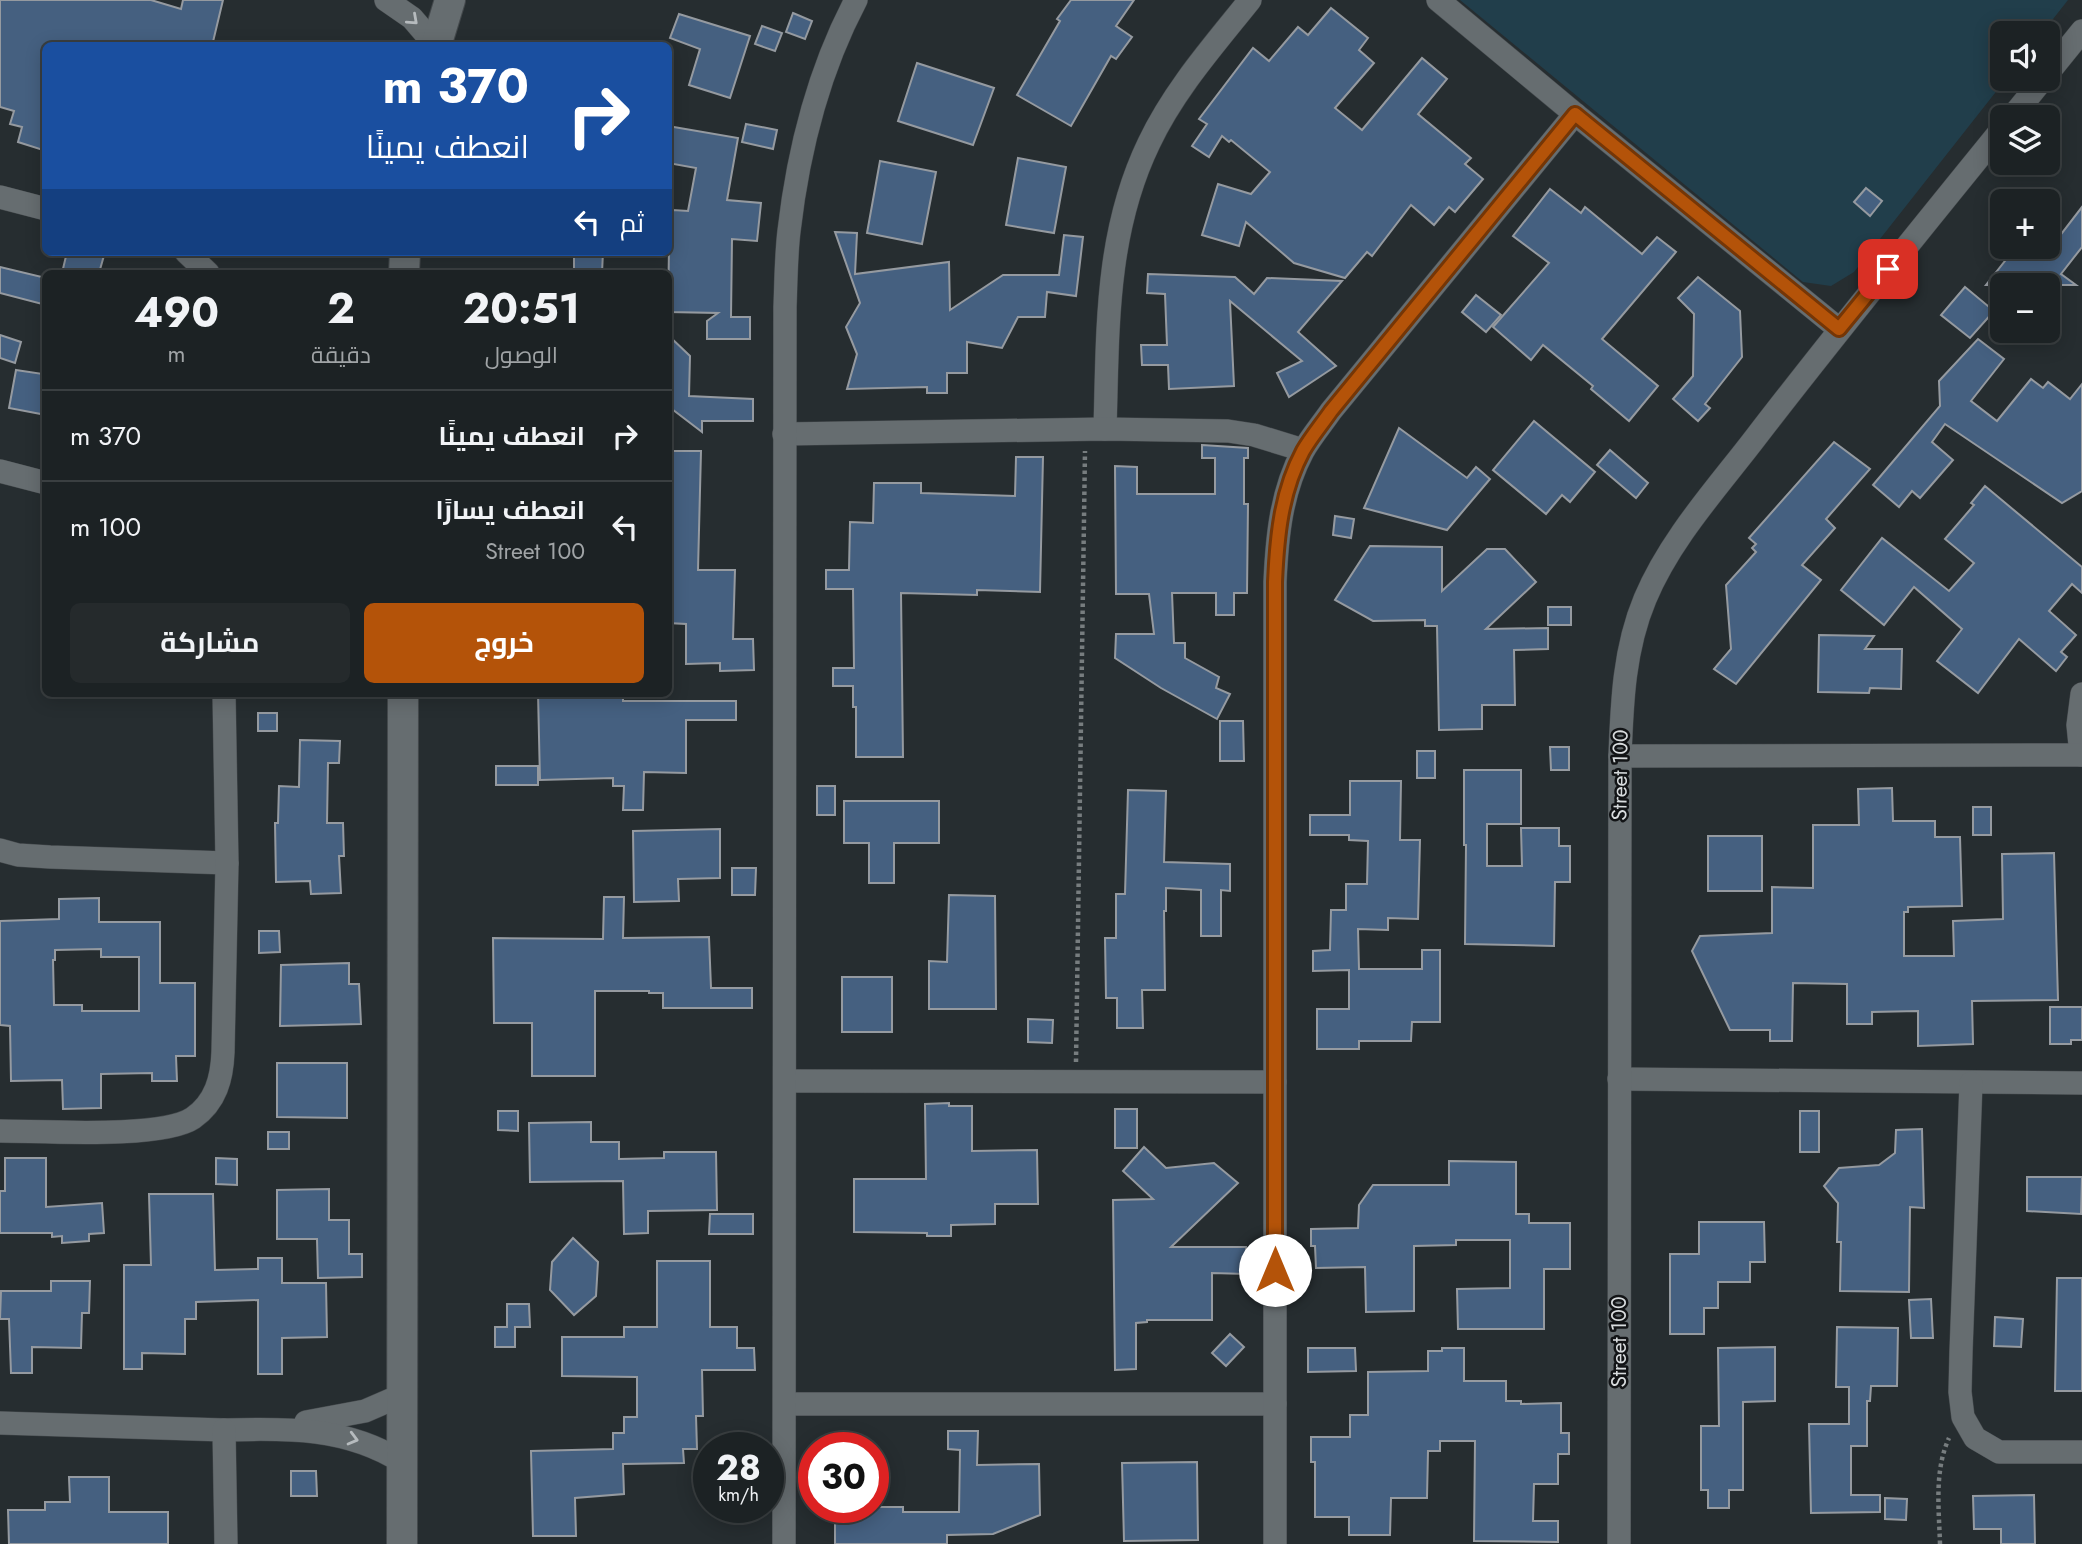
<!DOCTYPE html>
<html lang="ar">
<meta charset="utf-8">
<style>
:root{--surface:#1c2224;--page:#252a2c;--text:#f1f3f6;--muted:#a0a4a6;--line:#3a3f41;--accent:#b45309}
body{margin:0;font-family:Jost,Cairo,sans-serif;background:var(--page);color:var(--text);direction:rtl;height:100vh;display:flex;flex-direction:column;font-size:26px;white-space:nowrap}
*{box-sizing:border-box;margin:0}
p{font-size:23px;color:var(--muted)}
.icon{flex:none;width:38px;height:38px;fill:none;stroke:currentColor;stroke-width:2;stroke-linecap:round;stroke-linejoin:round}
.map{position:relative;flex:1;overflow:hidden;direction:ltr}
.side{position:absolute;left:42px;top:270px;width:630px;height:427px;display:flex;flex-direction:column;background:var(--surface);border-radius:10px;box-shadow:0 4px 18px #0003,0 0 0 2px var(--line);direction:rtl}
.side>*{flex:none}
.top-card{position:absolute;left:42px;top:42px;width:630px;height:214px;border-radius:10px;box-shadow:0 4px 18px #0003,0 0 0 2px var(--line);direction:rtl;background:#1a4fa0;color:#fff;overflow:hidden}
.controls{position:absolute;left:1990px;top:21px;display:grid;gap:14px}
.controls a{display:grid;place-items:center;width:70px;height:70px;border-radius:10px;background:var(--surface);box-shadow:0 4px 18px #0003,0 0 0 2px var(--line);font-size:35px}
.speed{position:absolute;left:693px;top:1432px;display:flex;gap:14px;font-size:35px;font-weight:700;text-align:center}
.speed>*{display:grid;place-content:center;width:91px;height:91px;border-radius:50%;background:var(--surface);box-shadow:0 4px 18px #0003,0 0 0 2px var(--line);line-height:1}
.speed small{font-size:18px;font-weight:400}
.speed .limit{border:10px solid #d22;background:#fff;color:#111}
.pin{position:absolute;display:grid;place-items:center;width:60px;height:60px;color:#fff;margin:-30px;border-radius:14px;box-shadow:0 4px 10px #0006}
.me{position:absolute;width:77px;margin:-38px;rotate:0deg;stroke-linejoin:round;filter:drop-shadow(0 0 5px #0008)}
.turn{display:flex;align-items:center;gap:24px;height:147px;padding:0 28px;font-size:32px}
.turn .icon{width:91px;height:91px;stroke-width:2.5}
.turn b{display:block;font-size:49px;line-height:60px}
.then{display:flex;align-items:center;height:66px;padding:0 28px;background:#0003;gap:14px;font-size:26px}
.eta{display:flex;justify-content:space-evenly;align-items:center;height:119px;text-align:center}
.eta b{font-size:42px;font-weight:700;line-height:49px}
.cta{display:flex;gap:14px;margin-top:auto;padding:14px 28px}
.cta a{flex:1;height:80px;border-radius:10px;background:var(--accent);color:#fff;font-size:28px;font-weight:700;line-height:80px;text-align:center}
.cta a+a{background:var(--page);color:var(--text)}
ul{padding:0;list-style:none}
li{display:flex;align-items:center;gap:21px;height:91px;padding:0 28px;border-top:2px solid var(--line)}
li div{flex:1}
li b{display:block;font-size:26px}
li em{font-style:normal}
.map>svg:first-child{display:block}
.green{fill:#213e4b}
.building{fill:#456080;stroke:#959aa0;stroke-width:2;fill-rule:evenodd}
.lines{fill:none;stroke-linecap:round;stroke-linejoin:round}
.minor-casing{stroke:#44494c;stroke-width:24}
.tertiary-casing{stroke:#44494c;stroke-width:32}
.path{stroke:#777d7f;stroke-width:4.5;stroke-dasharray:3.5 3.5;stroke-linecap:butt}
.minor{stroke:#666d70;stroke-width:23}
.tertiary{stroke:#666d70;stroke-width:30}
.oneway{stroke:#b6bbbe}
.route-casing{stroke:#753606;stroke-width:18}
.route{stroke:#b45309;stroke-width:12}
.labels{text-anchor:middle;stroke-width:5;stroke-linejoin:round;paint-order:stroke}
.street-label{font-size:21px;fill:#d9dddf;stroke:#121416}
</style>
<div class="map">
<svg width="2082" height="1544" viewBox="0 0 2082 1544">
<rect width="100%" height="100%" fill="#262d30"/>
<!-- green -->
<path class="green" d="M1460,0H2068L2042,33H2002V79H2006L1854,272L1831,286L1803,282Z"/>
<!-- building -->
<g class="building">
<path d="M0,0H151L181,9L183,0H223L212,46H46V151L18,142L22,127L10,124L14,111L0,107Z"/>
<path d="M1071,0H1134L1116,26L1132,37L1116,59L1111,56L1071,126L1017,95L1060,21L1057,19Z"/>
<path d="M1331,8L1368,38L1359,50L1374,63L1335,108L1362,130L1422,58L1447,79L1418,114L1471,158L1465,164L1483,179L1455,212L1449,207L1434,225L1411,205L1372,256L1367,252L1345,278L1294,263L1246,222L1239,246L1202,235L1218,184L1251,194L1270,172L1231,140L1229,142L1222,136L1209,157L1192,146L1207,124L1199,119L1253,48L1269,61L1298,27L1308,35Z"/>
<path d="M793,13L812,21L805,39L786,32Z"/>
<path d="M679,14L750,36L730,98L689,85L700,49L670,38Z"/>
<path d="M762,26L782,33L775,51L755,44Z"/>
<path d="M917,63L994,88L973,145L898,121Z"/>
<path d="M746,124L777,130L773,149L742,142Z"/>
<path d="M668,126L738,138L727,200L761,203L757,241L732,239L731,317H750V339H707V321L718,313L668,312L669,248L673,210L688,211L696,168L668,163Z"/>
<path d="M1018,158L1066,167L1054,233L1006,225Z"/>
<path d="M880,161L936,172L922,244L867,233Z"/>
<path d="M1866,188L1882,201L1870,216L1854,202Z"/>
<path d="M1550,189L1581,213L1585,207L1642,254L1657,237L1676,252L1602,339L1658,386L1629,421L1591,389L1593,386L1543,345L1531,360L1493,327L1549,263L1513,236Z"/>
<path d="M2082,207V247L2061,274L2076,285H1986L2016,247H2027L2042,259Z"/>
<path d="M835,232L857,233L855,274L949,262L950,310L1003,275H1059L1064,235L1083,237L1076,296L1047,292L1045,317H1018L1002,348L967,342V373H947V393H927V387L847,389L857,354L846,327L860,303Z"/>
<path d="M67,252H105L99,273H62Z"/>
<path d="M574,252H603L602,273H574Z"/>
<path d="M0,267L46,278V305L0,293Z"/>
<path d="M1148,274L1235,277L1254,294L1267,278L1342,281L1298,332L1336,366L1289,397L1277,373L1302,361L1230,301L1234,386L1169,389L1168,365H1142L1141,345H1167L1165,294L1147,293Z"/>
<path d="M1698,277L1740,311L1742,357L1705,404L1710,408L1698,421L1673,399L1693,376L1694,314L1678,298Z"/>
<path d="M1965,287L1994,311L1970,338L1941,315Z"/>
<path d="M1476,295L1501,315L1486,332L1462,312Z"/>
<path d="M0,335L21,342L15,363L0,358Z"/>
<path d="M668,335L690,356L689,396L753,399V421H702V432L668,406Z"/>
<path d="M1978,339L2004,359L1971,401L1997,421L2031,379L2043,388L2048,382L2070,399L2082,384V491L2062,503L1945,424L1932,442L1953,460L1920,498L1912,491L1899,507L1873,485L1940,406L1939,381Z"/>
<path d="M16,370L43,374L42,383H46V415L9,408Z"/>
<path d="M1534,421L1595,472L1570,502L1562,495L1546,514L1493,470Z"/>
<path d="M1399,428L1467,478L1476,467L1490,479L1447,530L1364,508Z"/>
<path d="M1834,442L1870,469L1826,519L1835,528L1802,565L1821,580L1736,684L1714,669L1731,649L1726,585L1756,552L1752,548L1756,544L1749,538Z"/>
<path d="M1202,445L1248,448V458H1244V504H1248L1247,593H1234V615H1216V593H1172L1174,643H1185V658L1219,677L1216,688L1230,694L1217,719L1161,688L1115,658L1116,634H1154L1149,594H1116L1115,466L1137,467V494H1215V458H1202Z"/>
<path d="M1610,450L1648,483L1636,498L1597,465Z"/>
<path d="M668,451H701L698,570H735L733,639H753L754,670L720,671V663L686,664V624L668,623Z"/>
<path d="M1016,457H1043L1040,592L977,590V595L901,593L903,757H856V707H853V686H833V668H854L853,589H826V570H849L850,522L873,523L874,483H921V493L1015,496Z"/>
<path d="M1985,486L2082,567V593L2072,584L2049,611L2076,635L2061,652L2067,657L2056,671L2019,639L1978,693L1937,661L1962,629L1914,587L1884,625L1841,590L1882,538L1949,591L1974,563L1945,539L1974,505L1971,503Z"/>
<path d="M1335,516L1354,519L1351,538L1333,535Z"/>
<path d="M1370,546L1442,547V591L1487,549H1505L1536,582L1486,629L1548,628V649L1514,650L1515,705H1482V729L1439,730L1437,626H1425V620L1373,621L1335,600Z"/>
<rect x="1548" y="607" width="23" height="18"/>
<path d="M1819,635L1874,636L1865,649H1902L1901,689L1870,688L1869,693L1818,692Z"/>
<path d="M538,693H595V698H623V701H736V720H686V773L644,772L643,810H623L624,786H613V778L540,780Z"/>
<rect x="258" y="713" width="19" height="18"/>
<path d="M1220,721H1243L1244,761H1220Z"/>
<path d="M300,740L340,741L339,763H328L327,823H343L344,856H339L341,893L311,894L310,881L276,882L275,823H278L279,786L299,787Z"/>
<path d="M1550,747H1569V770H1551Z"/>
<rect x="1417" y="751" width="18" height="27"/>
<rect x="496" y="766" width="42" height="19"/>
<path d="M1464,770H1521V824H1487V866H1522L1521,828H1559V846H1570V882H1555L1554,946L1465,944L1466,845H1464Z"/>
<path d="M1350,781H1401L1400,840H1420L1418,919L1388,918V930L1358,929L1359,969H1422V950H1440V1022H1412L1411,1041H1359V1049H1317V1009H1349V970L1313,971V951L1330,950L1331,910H1346V884H1367L1368,841L1349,840V835H1310V815H1350Z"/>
<rect x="817" y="786" width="18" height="29"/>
<path d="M1892,788L1893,821H1935V837H1960L1962,906L1908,907V912H1904V956H1954L1953,921L2003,919L2002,854L2054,853L2058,1000L1972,1001L1973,1044L1918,1046V1011L1872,1012V1024H1847V984L1793,983L1792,1041H1770V1030H1730L1692,951L1700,936L1772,933V887L1813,888V825H1859L1858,789Z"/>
<path d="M1128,790L1166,791L1164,862L1230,864V891L1221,890V936H1201V890L1166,888V911H1164L1165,990H1142L1143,1028H1117V998H1106L1105,938H1116V894H1125Z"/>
<path d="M844,801H939V843H894V883H869V843H844Z"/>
<rect x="1973" y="807" width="18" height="28"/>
<path d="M720,829V878L678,879L679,901L634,902L633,831Z"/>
<rect x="1708" y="836" width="54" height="55"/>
<path d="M732,868H756L755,895H732Z"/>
<path d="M949,895L995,896L996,1009H929V961L947,962Z"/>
<path d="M604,897H624L623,938L709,937L711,988H752V1008H663V993H649V991H595V1076H532V1023H494L493,938L603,939Z"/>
<path d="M99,898V922H160V983H195V1056H176L177,1081H152V1073L101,1074V1108L63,1109L62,1080L11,1081L10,1026L0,1025V921L59,919V899ZM101,949V957H139V1011H82V1005H54L53,960H55V950Z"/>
<path d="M259,931H279L280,952L259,953Z"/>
<path d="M349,963V984H359L361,1024L280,1026L281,965Z"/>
<rect x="842" y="977" width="50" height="55"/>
<path d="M2050,1007H2082V1040H2071V1044H2050Z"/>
<path d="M1028,1019L1053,1020L1052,1043L1028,1042Z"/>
<path d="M277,1063H347V1118L277,1117Z"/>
<path d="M949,1103V1106H972V1151L1037,1150L1038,1204H995V1224L951,1225V1236H927V1233L854,1232V1179H926L925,1104Z"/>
<rect x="1115" y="1109" width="22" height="39"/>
<path d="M498,1111H518V1131L498,1130Z"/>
<rect x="1800" y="1111" width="19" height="41"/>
<path d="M591,1122V1142H619V1159L664,1158V1152H716L717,1210L648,1211V1233L624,1234L623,1181L530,1182L529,1123Z"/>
<path d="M1922,1129L1924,1208L1910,1207L1909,1292L1840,1291L1841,1242H1837L1838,1203L1824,1186L1839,1168L1879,1165L1895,1153L1896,1130Z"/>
<rect x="268" y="1132" width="21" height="17"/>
<path d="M1144,1147L1166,1168L1214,1163L1238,1183L1171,1247H1246V1274L1212,1273V1320H1147V1322L1136,1323V1369L1115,1370L1113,1200L1153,1199L1123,1171Z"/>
<path d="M5,1158H46V1207L102,1203L104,1233L89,1234V1241L62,1243V1236L52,1237V1233H0V1191H5Z"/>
<path d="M216,1158L237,1159V1185L216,1184Z"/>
<path d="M1449,1161L1516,1162V1214H1529V1223H1570V1269H1544V1329H1458L1457,1289L1510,1288V1240H1456V1245L1414,1246V1311L1366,1312L1365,1267L1316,1268L1315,1246H1311V1229L1358,1228L1359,1205L1373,1185H1449Z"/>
<path d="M2027,1177H2082L2081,1214L2027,1211Z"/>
<path d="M329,1189V1220H349V1254H362V1277L318,1278L317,1239H277V1190Z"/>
<path d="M149,1194H213L215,1270L258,1269V1258H282V1283H326L327,1337L282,1338V1374H258V1300L196,1302V1319H185V1354L142,1353V1369H124V1265H151Z"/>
<path d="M710,1214H753V1234H709Z"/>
<path d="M1699,1222H1764L1765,1262H1750V1282H1718V1308H1704V1334H1670V1254H1699Z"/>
<path d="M573,1238L598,1262L596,1296L574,1315L550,1290L552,1262Z"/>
<path d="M657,1261H710V1327H737V1348H754L755,1370H702L703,1416H696L697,1449H683L684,1463L623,1464L624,1494L575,1498L576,1536H533L531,1451L613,1449V1433H624V1417H637V1377L562,1376V1337H624V1327H657Z"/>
<path d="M2057,1278H2082V1391H2055Z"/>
<path d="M51,1281H90L89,1313H82L81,1348L32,1347V1373H11L9,1319H0L1,1291H51Z"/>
<path d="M1931,1299L1933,1338H1911L1909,1300Z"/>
<path d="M507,1304H529L530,1327H515V1347H495V1327H507Z"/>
<path d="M1995,1317L2023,1319L2021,1347L1994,1346Z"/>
<path d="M1837,1327L1898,1328L1897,1386H1871L1870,1401H1867V1446H1851V1495H1880V1512L1811,1513L1809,1424H1849V1387H1836Z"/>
<path d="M1230,1334L1244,1347L1226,1366L1212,1353Z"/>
<path d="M1775,1347V1401L1743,1402V1490H1729V1508H1708V1490H1701V1426H1719L1718,1348Z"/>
<path d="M1308,1348H1355L1356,1371L1308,1372Z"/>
<path d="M1442,1348H1464V1381H1506V1401H1521V1404L1561,1403V1433H1569V1454H1558V1484H1534L1533,1521H1558V1542L1474,1541L1475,1441H1440V1451H1428L1427,1498H1391L1390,1535H1349V1517H1315V1462H1311V1437H1350V1415H1368V1372L1428,1371V1351H1442Z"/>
<path d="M948,1431H978L977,1465L1039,1464L1040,1515L993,1534L947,1535V1544H835V1507H903V1512H959L960,1450L948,1449Z"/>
<path d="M1197,1462L1198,1540L1124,1541L1122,1463Z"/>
<path d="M291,1471H316L317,1496H291Z"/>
<path d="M69,1477H109V1512H168V1544H9L8,1510H45V1502H70Z"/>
<path d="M2034,1495L2035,1544H2001V1529H1974L1973,1496Z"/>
<path d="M1885,1498L1907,1499L1906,1520L1885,1519Z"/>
</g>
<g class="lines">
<!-- minor casing -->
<g class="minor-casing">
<g id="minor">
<path d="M386,0L412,18L436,46"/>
<path d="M1438,0L1575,114L1839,329"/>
<path d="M2048,73L2082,31"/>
<path d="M2012,117L2043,79"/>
<path d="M0,197L46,209"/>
<path d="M186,252L208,273"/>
<path d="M1105,429C1108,330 1105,234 1149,143C1174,90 1214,45 1250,0"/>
<path d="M784,434L1105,429L1228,431L1254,435L1303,450"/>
<path d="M0,471L46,483"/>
<path d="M2081,755L2078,725L2082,694"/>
<path d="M1620,756L2082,755"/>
<path d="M0,850L18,855L50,857L227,863"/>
<path d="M1619,1079L2082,1083"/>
<path d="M785,1081L1275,1082"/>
<path d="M1971,1083L1961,1352L1960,1392L1963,1417L1975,1438L1999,1452H2082"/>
<path d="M0,1131C42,1131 162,1139 193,1118C216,1102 222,1078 223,1052L227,863L224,693"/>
<path d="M785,1404H1275"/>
<path d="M306,1422L365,1411L402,1395"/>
<path d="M0,1423L224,1430C287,1428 347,1427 402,1462"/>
<path d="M224,1430L226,1544"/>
<path d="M784,1544L785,307C786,282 786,256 789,231C798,153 819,70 856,0"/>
<path d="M1275,1544V582C1277,537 1281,492 1303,451C1311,437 1322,424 1331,411L1575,114"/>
<path d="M1619,1544L1620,756C1622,702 1624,649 1645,599C1670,539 1717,488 1756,437C1836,333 1919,231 2002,129"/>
</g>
</g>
<!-- tertiary casing -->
<g class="tertiary-casing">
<g id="tertiary">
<path d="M436,46L450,0"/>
<path d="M404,273L405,252"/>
<path d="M402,1544L403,693"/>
</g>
</g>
<!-- path -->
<g class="path">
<path d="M1076,1062L1085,451"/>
<path d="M1940,1544C1939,1509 1934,1471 1949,1438"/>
</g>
<!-- minor -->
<use href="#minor" class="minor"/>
<!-- tertiary -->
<use href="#tertiary" class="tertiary"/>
</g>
<!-- one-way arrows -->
<defs><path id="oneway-chevron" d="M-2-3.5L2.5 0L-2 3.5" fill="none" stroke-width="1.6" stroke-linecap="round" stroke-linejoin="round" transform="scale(1.75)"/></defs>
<g class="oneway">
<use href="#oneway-chevron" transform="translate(413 20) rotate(42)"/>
<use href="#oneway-chevron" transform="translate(353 1439) rotate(15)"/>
</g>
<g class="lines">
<!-- route casing -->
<g class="route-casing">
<path id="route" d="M1275,1270V582C1277,537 1281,492 1303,451C1311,437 1322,424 1331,411L1575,114L1839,329L1888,269"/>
</g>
<!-- route -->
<use href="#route" class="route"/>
</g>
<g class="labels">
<!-- street labels -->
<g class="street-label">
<text transform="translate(1620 775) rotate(-89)" y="7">Street 100</text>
<text transform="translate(1619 1342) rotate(-90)" y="7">Street 100</text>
</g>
</g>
</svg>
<div class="controls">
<a><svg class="icon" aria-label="sound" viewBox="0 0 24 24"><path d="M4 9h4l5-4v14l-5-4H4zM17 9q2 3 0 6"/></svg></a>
<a><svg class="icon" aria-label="layers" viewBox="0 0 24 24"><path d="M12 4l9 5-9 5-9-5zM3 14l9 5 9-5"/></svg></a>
<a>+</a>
<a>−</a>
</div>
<div class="speed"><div>28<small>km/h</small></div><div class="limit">30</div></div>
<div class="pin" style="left:1888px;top:269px;background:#d93025"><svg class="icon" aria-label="arrive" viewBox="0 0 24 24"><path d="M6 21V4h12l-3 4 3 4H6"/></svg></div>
<svg class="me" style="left:1275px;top:1270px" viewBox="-20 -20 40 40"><circle r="19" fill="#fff"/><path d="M0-13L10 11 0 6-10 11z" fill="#b45309"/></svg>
<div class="top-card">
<div class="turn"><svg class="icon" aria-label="right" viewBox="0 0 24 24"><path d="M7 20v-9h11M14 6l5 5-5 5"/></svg><div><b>370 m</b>انعطف يمينًا</div></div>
<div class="then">ثم<svg class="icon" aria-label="left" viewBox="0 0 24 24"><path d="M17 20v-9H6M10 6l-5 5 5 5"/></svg></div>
</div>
<section class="side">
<div class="eta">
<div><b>20:51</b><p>الوصول</p></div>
<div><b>2</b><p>دقيقة</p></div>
<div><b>490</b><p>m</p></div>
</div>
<ul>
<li><svg class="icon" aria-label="right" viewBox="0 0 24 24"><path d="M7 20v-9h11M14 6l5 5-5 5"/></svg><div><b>انعطف يمينًا</b></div><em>370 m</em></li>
<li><svg class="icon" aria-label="left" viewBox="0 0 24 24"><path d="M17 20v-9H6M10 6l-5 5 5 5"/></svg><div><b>انعطف يسارًا</b><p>Street 100</p></div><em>100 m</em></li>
</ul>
<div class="cta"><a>خروج</a><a>مشاركة</a></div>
</section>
</div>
